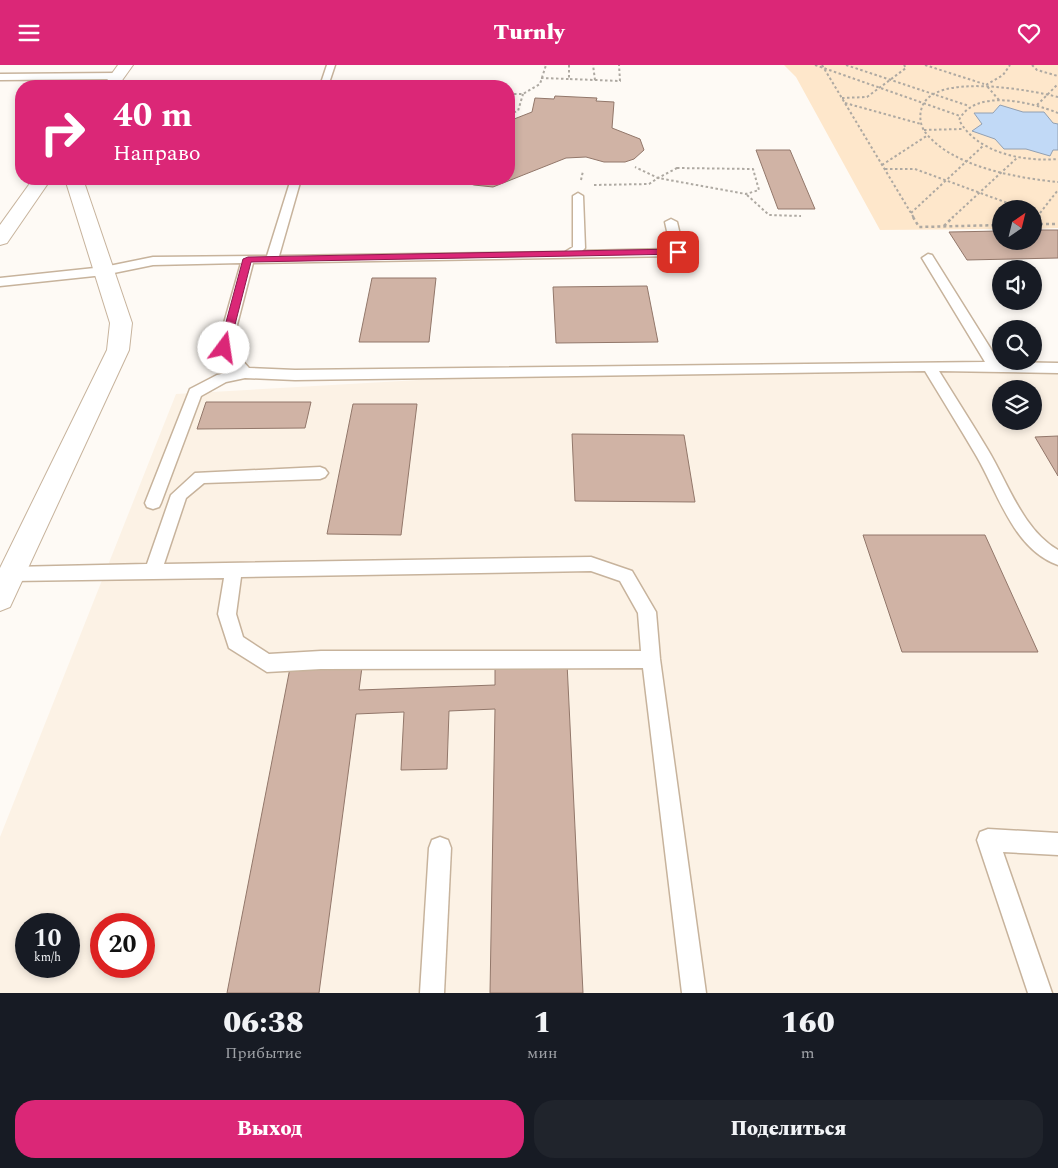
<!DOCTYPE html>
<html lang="ru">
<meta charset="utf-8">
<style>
:root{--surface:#171b24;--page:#20242c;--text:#f1f3f6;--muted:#9ea1a6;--accent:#db2777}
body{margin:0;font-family:Spectral,serif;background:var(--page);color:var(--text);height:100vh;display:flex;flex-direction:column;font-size:19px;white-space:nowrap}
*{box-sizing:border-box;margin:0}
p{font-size:16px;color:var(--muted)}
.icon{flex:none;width:28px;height:28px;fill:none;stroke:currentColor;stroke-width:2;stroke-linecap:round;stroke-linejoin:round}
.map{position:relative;height:928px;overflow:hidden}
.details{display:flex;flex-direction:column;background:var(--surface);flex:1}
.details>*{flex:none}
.hud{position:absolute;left:15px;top:15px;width:500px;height:105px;border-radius:20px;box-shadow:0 2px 8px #0003;background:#db2777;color:#fff;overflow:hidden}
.needle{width:32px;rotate:35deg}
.buttons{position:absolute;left:992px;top:135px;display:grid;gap:10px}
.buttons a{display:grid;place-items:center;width:50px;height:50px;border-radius:50%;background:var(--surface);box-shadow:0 2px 8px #0003;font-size:25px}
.speed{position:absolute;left:15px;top:848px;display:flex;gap:10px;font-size:25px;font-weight:700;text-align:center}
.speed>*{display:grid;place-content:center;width:65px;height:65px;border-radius:50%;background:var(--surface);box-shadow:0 2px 8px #0003;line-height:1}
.speed small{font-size:12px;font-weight:400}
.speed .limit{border:8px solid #d22;background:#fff;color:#111}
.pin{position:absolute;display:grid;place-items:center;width:42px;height:42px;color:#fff;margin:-21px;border-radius:10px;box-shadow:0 2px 8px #0006}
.me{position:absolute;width:55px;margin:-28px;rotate:14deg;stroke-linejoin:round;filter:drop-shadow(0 0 4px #0008)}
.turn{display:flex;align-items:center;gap:18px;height:105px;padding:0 15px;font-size:22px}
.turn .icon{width:65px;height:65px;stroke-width:2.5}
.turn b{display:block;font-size:35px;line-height:42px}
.eta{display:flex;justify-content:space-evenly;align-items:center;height:85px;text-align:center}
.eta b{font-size:30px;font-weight:800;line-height:35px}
.cta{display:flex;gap:10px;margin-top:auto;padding:10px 15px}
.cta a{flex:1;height:58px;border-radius:20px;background:var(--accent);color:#fff;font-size:20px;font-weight:800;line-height:58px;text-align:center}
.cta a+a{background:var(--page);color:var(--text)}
header{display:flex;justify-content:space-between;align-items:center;height:65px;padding:0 15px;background:var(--accent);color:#fff;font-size:22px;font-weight:800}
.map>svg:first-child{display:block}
.built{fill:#fcf2e5;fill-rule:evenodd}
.green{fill:#fee7cb}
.water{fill:#c1d9f6;stroke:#92a0b2}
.building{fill:#d0b3a5;stroke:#92776a}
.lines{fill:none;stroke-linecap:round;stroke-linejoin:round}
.lane-casing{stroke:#c7b39c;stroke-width:3}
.secondary-casing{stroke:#c7b39c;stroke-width:2}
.path-far1{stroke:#aea9a2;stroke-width:2;stroke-dasharray:2.5 2.5;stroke-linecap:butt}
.path{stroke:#aea9a2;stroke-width:2.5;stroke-dasharray:3 3;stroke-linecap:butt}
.lane{fill:#fff;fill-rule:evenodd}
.secondary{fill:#fff;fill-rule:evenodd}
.route{fill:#db2777;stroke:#8e194d}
</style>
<header><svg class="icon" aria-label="menu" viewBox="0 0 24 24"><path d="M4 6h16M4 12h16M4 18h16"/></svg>Turnly<svg class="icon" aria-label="heart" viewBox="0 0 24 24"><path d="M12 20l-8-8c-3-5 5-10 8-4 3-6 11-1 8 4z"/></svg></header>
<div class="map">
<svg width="1058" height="928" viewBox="0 0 1058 928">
<rect width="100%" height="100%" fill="#fefaf5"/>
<!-- built -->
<path class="built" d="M1058,305V928H0V772L176,329L525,309ZM1001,324H1034V356H1001ZM26,859H69V901H26ZM101,859H144V901H101Z"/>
<!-- green -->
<path class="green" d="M784,0H1058V163L1034,164V144H1001V164L880,165L796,12Z"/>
<!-- water -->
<path class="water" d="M1000,40L1023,47H1044L1053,58L1058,59V85H1053L1050,91L1026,84H1004L995,74L972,66L982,59L974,48H993Z"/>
<!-- building -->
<g class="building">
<path d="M555,31L597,33L596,36L614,37L612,63L640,74L644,85L634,94L625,97H604L586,92L566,93L493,122L474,120L454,114H509V56L532,47L535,33L554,34Z"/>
<path d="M756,85H790L815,144H778Z"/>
<path d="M1034,165H1058V193L967,195L949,167L1001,166V176H1034Z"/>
<path d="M372,213H436L429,277H359Z"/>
<path d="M647,221L658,277L556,278L553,222Z"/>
<path d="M206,337H311L305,363L197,364Z"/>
<path d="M353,339H417L401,470L327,469Z"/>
<path d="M572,369L684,370L695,437L575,436Z"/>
<path d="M1058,371V411L1035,372Z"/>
<path d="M863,470H985L1038,587H902Z"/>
<path d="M495,598H567L583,928H490L495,644L449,646L447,704L401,705L404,647L356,649L319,928H227L290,603L362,602L359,625L495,620Z"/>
</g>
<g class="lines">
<!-- lane casing -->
<g class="lane-casing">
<g id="lane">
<path d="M327,0H335L328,21H320Z"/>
<path d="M0,9L117,8L121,11L117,14L0,15Z"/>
<path d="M291,114H301L279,191L565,187L573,182V131L578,128L583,131L585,183L582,186L671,184L665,157L671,154L677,157L684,187L678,191L253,198L231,283L249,303L295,305L985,297L922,193L928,189L932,190L999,297L1058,298V308L939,306C955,332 972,358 988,385C1008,418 1023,465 1058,485V500C1014,485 998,428 977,392C960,363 942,334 925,306L295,315L245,313L226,317L201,331L161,438L159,442L153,444L147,442L145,438L190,324L217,310L234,306L217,283L241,198L153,200L104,210L0,221V213L104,202L153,192L267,191Z"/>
<path d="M320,402L325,404L328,408L325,412L320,414L204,418L186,433L164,499L591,492L632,506L656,547L660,594L706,928H682L643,603L321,604L267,607L229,583L218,549L224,513L11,516L5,514L3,509L5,504L11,502L147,499L171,430L195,408ZM591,506L620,516L638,548L641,586H321L269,589L243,572L236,549L241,512Z"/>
<path d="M988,764L1058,768V790L1003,787L1052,928H1028L977,775L980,767Z"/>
<path d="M440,772L448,775L451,783L444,928H420L429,783L432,775Z"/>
</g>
</g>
<!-- secondary casing -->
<g class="secondary-casing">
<g id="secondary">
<path d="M118,0H133L118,21H103Z"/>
<path d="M33,114H51L7,178L0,180V160Z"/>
<path d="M65,114H83L132,258L129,285L10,542L0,546V503L107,285L110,258Z"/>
</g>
</g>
<!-- path-far1 -->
<g class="path-far1">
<path d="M569,0V14L595,15L593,0"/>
<path d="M815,0L960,51"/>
<path d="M822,0L914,153"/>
<path d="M846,0L969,41"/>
<path d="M925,0L984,19"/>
<path d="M1032,0L1037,5L1058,11"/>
<path d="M541,13L569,14"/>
<path d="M595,15L620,16L619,0"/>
<path d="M509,29H523L540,19L546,0"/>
<path d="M1058,32C1030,25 934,7 922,42C919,50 920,60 925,67C952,102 1017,113 1058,117"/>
<path d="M842,33L867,32L906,3L904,0"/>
<path d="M999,35L986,20L1003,10L1010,0"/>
<path d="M845,38L921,59"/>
<path d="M1037,40L1058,19"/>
<path d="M1058,48C1031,37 975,23 959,55C977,88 1023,97 1058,94"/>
<path d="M509,49L518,46L523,29"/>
<path d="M924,65L963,64"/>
<path d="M882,100L928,70"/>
<path d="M677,103L753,104L759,125L746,129L658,113Z"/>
<path d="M885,104H915L1013,140L1016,144"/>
<path d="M581,115L583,106"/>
<path d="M594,120L649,119L658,113L635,102"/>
<path d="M747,130L769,150L801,151"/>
<path d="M911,148L984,80"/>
<path d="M952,153L1018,92"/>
<path d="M1040,153V148L1058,125"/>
</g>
<!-- path -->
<g class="path">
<path d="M913,152L919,162L1001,160"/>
<path d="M1034,159H1058"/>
<path d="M1039,159L1040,152"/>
<path d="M944,161L953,152"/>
</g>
<!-- lane -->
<use href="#lane" class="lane"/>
<!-- secondary -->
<use href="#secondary" class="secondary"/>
</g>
<!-- route -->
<path class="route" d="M678,184L681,185V189L251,197L229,283L224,286L219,283L243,194L248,192Z"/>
</svg>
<div class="buttons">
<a><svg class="needle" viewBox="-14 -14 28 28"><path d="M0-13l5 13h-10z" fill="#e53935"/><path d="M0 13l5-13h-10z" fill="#9ea1a6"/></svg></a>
<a><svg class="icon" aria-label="sound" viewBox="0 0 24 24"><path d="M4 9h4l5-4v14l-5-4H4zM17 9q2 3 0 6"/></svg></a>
<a><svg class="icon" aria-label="search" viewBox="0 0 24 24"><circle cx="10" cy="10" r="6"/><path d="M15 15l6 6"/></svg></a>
<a><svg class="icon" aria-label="layers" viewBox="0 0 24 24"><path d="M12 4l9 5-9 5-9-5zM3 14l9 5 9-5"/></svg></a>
</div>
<div class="speed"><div>10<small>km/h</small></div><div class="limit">20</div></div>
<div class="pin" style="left:678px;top:187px;background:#d93025"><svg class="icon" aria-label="arrive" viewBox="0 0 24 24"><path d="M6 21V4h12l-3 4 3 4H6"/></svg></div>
<svg class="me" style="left:224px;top:283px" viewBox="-20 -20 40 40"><circle r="19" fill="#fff"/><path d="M0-13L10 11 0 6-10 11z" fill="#db2777"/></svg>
<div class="hud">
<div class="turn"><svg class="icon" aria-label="right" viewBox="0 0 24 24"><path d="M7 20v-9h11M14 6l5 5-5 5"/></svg><div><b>40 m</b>Направо</div></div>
</div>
</div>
<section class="details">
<div class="eta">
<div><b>06:38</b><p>Прибытие</p></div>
<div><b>1</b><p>мин</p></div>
<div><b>160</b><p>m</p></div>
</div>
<div class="cta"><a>Выход</a><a>Поделиться</a></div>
</section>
